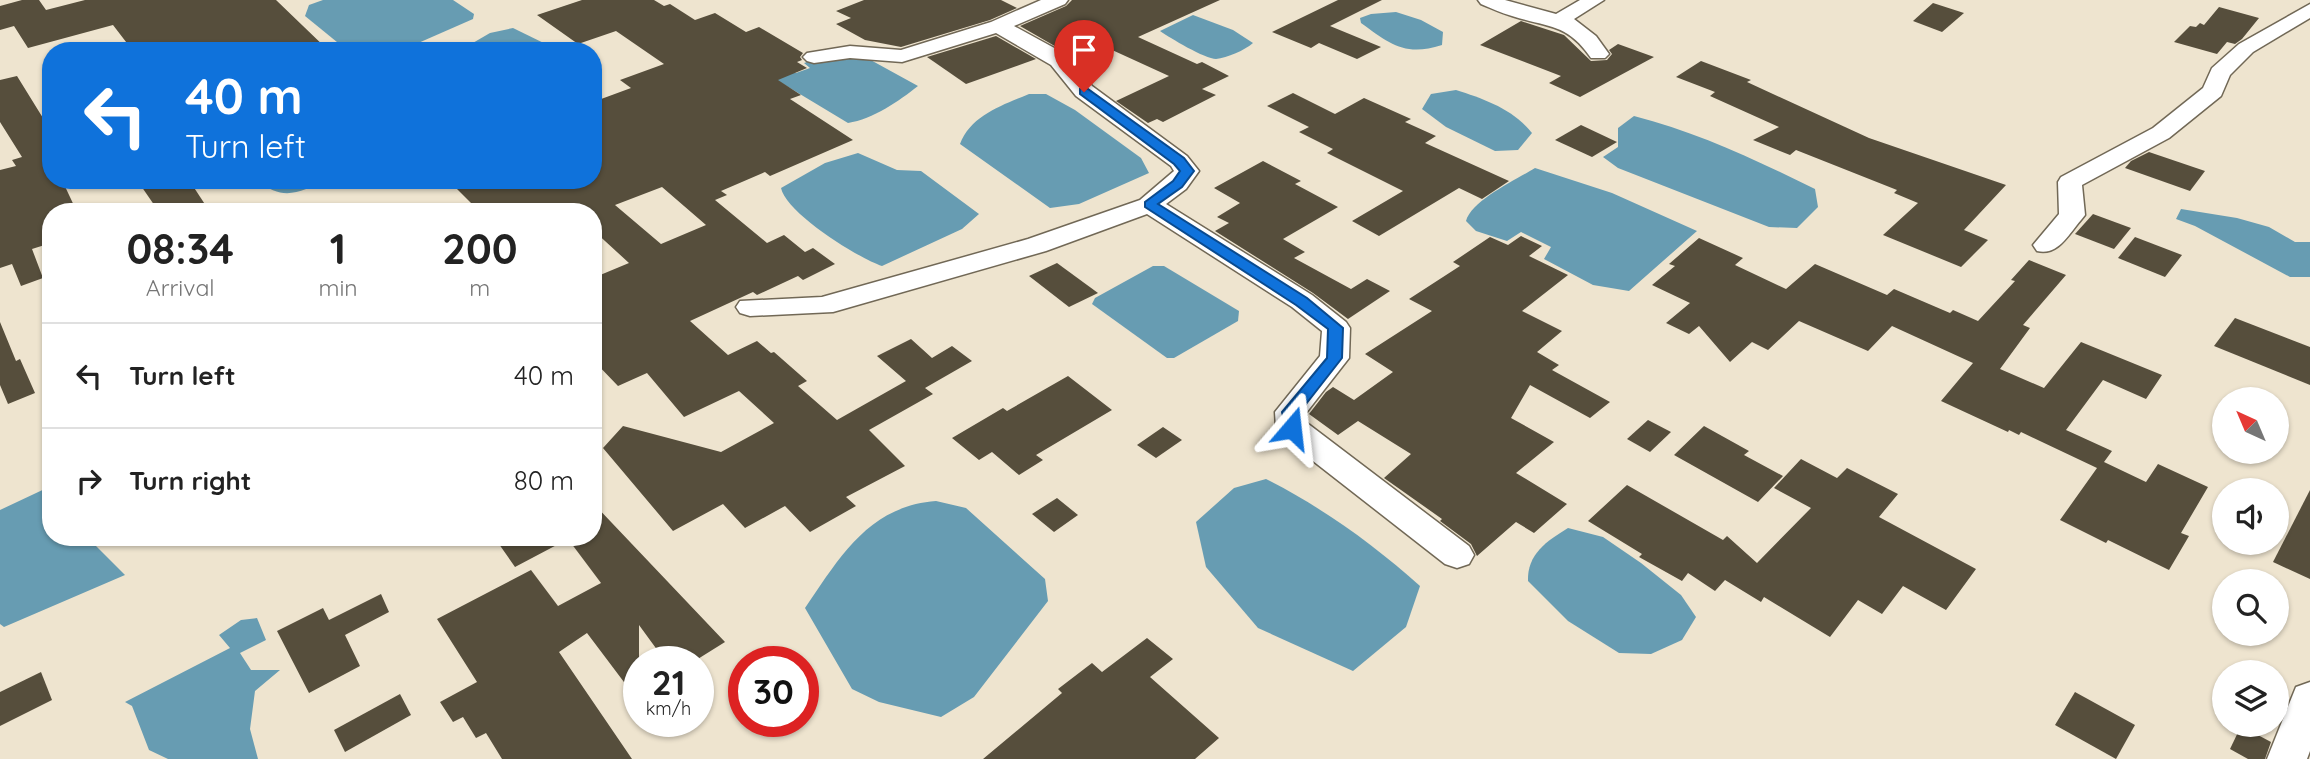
<!DOCTYPE html>
<style>
:root{--surface:#fff;--page:#f2f2f2;--text:#222;--muted:#767676;--line:#e0e0e0}
body{margin:0;font-family:Quicksand,sans-serif;background:var(--page);color:var(--text);height:100vh;display:flex;flex-direction:column;font-size:26px;white-space:nowrap}
*{box-sizing:border-box;margin:0}
p{font-size:23px;color:var(--muted)}
.icon{flex:none;width:38px;height:38px;fill:none;stroke:currentColor;stroke-width:2;stroke-linecap:round;stroke-linejoin:round}
.map{position:relative;flex:1;overflow:hidden}
.panel{position:absolute;left:42px;top:203px;width:560px;height:343px;display:flex;flex-direction:column;background:var(--surface);border-radius:28px;box-shadow:0 2px 5px #0004}
.panel>*{flex:none}
.guide{position:absolute;left:42px;top:42px;width:560px;height:147px;border-radius:28px;box-shadow:0 2px 5px #0004;background:#0f72db;color:#fff;overflow:hidden}
.needle{width:46px;rotate:316deg}
.tools{position:absolute;left:2212px;top:387px;display:grid;gap:14px}
.tools a{display:grid;place-items:center;width:77px;height:77px;border-radius:50%;background:var(--surface);box-shadow:0 2px 5px #0004;font-size:35px}
.speed{position:absolute;left:623px;top:646px;display:flex;gap:14px;font-size:35px;font-weight:700;text-align:center}
.speed>*{display:grid;place-content:center;width:91px;height:91px;border-radius:50%;background:var(--surface);box-shadow:0 2px 5px #0004;line-height:1}
.speed small{font-size:18px;font-weight:400}
.speed .limit{border:10px solid #d22;background:#fff;color:#111}
.pin{position:absolute;display:grid;place-items:center;width:60px;height:60px;color:#fff;margin:-72px -30px;border-radius:50% 50% 50% 0;rotate:-45deg;box-shadow:0 0 7px #0007}
.pin .icon{rotate:45deg}
.me{position:absolute;width:77px;margin:-38px;rotate:17deg;stroke-linejoin:round;filter:drop-shadow(0 0 5px #0008)}
.turn{display:flex;align-items:center;gap:24px;height:147px;padding:0 28px;font-size:32px}
.turn .icon{width:91px;height:91px;stroke-width:2.5}
.turn b{display:block;font-size:49px;line-height:60px}
.eta{display:flex;justify-content:space-evenly;align-items:center;height:119px;text-align:center}
.eta b{font-size:42px;font-weight:700;line-height:49px}
ul{padding:0;list-style:none}
li{display:flex;align-items:center;gap:21px;height:105px;padding:0 28px;border-top:2px solid var(--line)}
li div{flex:1}
li b{display:block;font-size:26px}
li em{font-style:normal}
.map>svg:first-child{display:block}
.water{fill:#679cb2}
.building{fill:#564e3c;fill-rule:evenodd}
.lines{fill:none;stroke-linecap:round;stroke-linejoin:round}
.street-casing{stroke:#716856;stroke-width:3}
.street{fill:#fff;fill-rule:evenodd}
.route{fill:#0f72db;stroke:#0a4a8e;stroke-width:2}
</style>
<div class="map">
<svg width="2310" height="759" viewBox="0 0 2310 759">
<rect width="100%" height="100%" fill="#eee4cf"/>
<!-- water -->
<g class="water">
<path d="M323,0H453L474,14L473,19L416,44L386,51H348L305,16L309,5Z"/>
<path d="M1396,12L1421,20L1443,32L1442,45C1405,57 1390,44 1361,23L1360,18L1371,14Z"/>
<path d="M1193,15L1233,30L1253,43C1245,50 1227,58 1216,59C1205,59 1170,38 1160,31Z"/>
<path d="M513,28L560,51H459L490,33Z"/>
<path d="M822,57L867,58L918,86C899,101 873,119 848,123L775,79L788,69L796,73L810,68L804,63Z"/>
<path d="M1456,90C1484,99 1513,109 1532,133L1518,150L1495,151L1446,127L1422,109L1431,94Z"/>
<path d="M1029,94H1046L1075,110L1141,158L1149,173L1079,204L1050,208L960,144C971,115 1003,105 1029,94Z"/>
<path d="M1634,116C1697,132 1756,160 1815,189L1818,207L1797,228L1769,227L1618,168L1603,157L1618,147V128Z"/>
<path d="M858,153L897,170L921,171L979,214L962,229L882,266C858,258 786,213 781,188L825,163Z"/>
<path d="M1535,168L1612,193L1697,231L1629,291L1593,285L1544,259L1551,247L1521,232L1507,241L1476,231L1466,221C1472,200 1516,180 1535,168Z"/>
<path d="M257,180H329C299,191 285,203 257,180Z"/>
<path d="M2181,209L2237,218L2269,227L2295,242H2310V277H2290L2195,226L2176,219Z"/>
<path d="M1153,266H1164L1239,311L1238,321L1174,358H1167L1092,304L1095,298Z"/>
<path d="M1266,479C1323,508 1373,544 1420,586L1406,627L1353,671L1258,628L1206,567L1196,522L1234,488Z"/>
<path d="M51,486V537H87L125,575L4,627L0,624V510Z"/>
<path d="M936,501L966,508L1045,579L1048,601L974,697L941,717L879,702L852,689L805,608C840,557 869,506 936,501Z"/>
<path d="M1568,528L1603,537L1641,563L1681,595L1696,617L1682,640L1651,654L1619,653L1568,621L1528,581C1527,554 1547,541 1568,528Z"/>
<path d="M257,618L266,640L240,653L251,670H280L255,691L250,729L258,759H168L149,750L132,706L125,702L230,648L219,635L241,620Z"/>
</g>
<!-- building -->
<g class="building">
<path d="M22,0H39L46,10L85,0H276L329,51H133L113,25L28,48L14,26L0,30V6Z"/>
<path d="M582,0H654L664,6L670,4L695,20L715,13L746,32L759,27L803,53L800,57L802,60L797,62L807,68L778,80L801,95L790,99L853,140L770,176L765,172L721,191L727,195L715,200L767,243L784,235L805,252L813,248L835,264L803,280L798,276L757,295L753,292L690,321L728,355L757,341L771,353L774,352L807,381L798,386L837,420L906,381L877,356L911,339L932,358L952,346L972,361L925,388L933,394L869,430L905,466L846,497L856,506L810,532L785,506L745,528L723,504L673,531L603,448L623,426L721,452L774,423L739,391L684,417L647,373L618,386L593,360V278L629,263L593,230V212H480L448,180H593V102L631,88L620,80L664,64L616,31L578,44L537,15ZM662,187L706,225L661,244L615,205Z"/>
<path d="M864,0H1001L1017,8L990,20L901,47L865,40L836,24L851,18L836,11Z"/>
<path d="M1072,0H1220L1138,37L1197,64L1202,62L1229,76L1202,89L1216,95L1163,122L1157,119L1148,123L1116,101L1169,76L1099,44L1072,56L1020,26L1066,6Z"/>
<path d="M1338,0H1382L1330,26L1381,47L1357,59L1319,43L1311,48L1272,32Z"/>
<path d="M1933,3L1964,13L1942,32L1913,21Z"/>
<path d="M2219,7L2259,18L2242,39L2235,44L2227,42L2217,54L2174,42L2190,26L2196,27L2200,23L2204,25Z"/>
<path d="M1521,21L1564,35L1591,61L1607,60L1612,54L1609,50L1618,44L1654,57L1580,97L1549,83L1561,76L1480,45Z"/>
<path d="M996,36L1036,59L966,84L927,57Z"/>
<path d="M1701,61L1751,80L1747,82L1869,138L2006,185L1964,230L1988,240L1961,267L1883,235L1918,203L1894,193L1897,190L1796,150L1790,155L1753,140L1779,127L1710,96L1715,92L1676,77Z"/>
<path d="M17,76L51,131V180H62L77,212H51V243L32,249L43,278L21,286L12,264L0,268V170L16,166L12,160L22,157L0,122V80Z"/>
<path d="M1293,93L1335,114L1364,98L1411,119L1405,122L1436,136L1425,143L1509,181L1482,199L1459,188L1379,236L1352,221L1403,191L1327,153L1333,149L1299,132L1309,127L1267,106Z"/>
<path d="M1581,125L1617,142L1592,157L1555,140Z"/>
<path d="M2149,152L2205,171L2190,191L2125,168L2131,161Z"/>
<path d="M1263,161L1301,181L1295,184L1338,207L1283,239L1305,252L1294,258L1351,289L1367,279L1390,291L1348,319L1313,293L1215,231L1229,223L1217,217L1240,203L1214,188Z"/>
<path d="M137,180H189L210,212H159Z"/>
<path d="M2093,214L2131,228L2114,249L2075,234Z"/>
<path d="M1521,236L1542,246L1529,256L1568,275L1522,311L1562,331L1537,352L1559,365L1552,370L1610,402L1590,418L1530,385L1511,418L1554,442L1516,473L1567,504L1534,533L1516,522L1477,556L1471,544L1440,521L1442,519L1384,478L1411,454L1358,421L1338,435L1309,414L1326,392L1333,387L1354,400L1393,372L1365,354L1432,311L1409,299L1460,266L1453,262L1490,237L1508,245Z"/>
<path d="M2135,237L2182,255L2165,277L2118,258Z"/>
<path d="M1699,238L1743,258L1735,265L1786,289L1815,264L1887,295L1894,289L1950,313L1953,310L1978,321L2015,281L2011,280L2029,260L2066,275L2023,325L2030,328L2000,369L2044,388L2081,342L2162,375L2146,399L2103,380L2066,430L2112,451L2104,462L2146,482L2158,464L2208,487L2181,533L2189,536L2169,570L2108,540L2106,543L2060,520L2097,468L2021,432L2019,435L2009,430L2008,432L1941,401L1973,363L1892,326L1868,351L1799,321L1768,350L1752,342L1730,362L1699,326L1689,334L1666,323L1690,303L1652,285L1675,266L1669,264Z"/>
<path d="M1057,263L1098,293L1069,307L1029,276Z"/>
<path d="M2235,318L2310,347V385L2214,346Z"/>
<path d="M0,322L16,361L20,359L35,393L8,404L0,385Z"/>
<path d="M1068,376L1112,410L1036,455L1043,460L1019,475L992,452L979,460L952,438L1003,408L1007,411Z"/>
<path d="M1648,420L1671,432L1650,452L1627,439Z"/>
<path d="M1704,426L1749,451L1744,455L1783,476L1758,502L1674,455Z"/>
<path d="M1163,427L1182,440L1156,458L1137,445Z"/>
<path d="M1801,459L1837,478L1847,468L1898,494L1879,517L1976,569L1946,610L1903,586L1882,614L1858,600L1830,637L1764,597L1761,602L1725,580L1715,591L1688,573L1682,581L1639,557L1642,554L1588,521L1627,485L1723,540L1727,536L1757,563L1811,508L1774,488Z"/>
<path d="M2310,490V579L2273,562Z"/>
<path d="M1057,498L1078,515L1054,532L1032,514Z"/>
<path d="M593,503L725,642L693,662H666L639,625V702L587,633L559,652L632,759H502L486,733L476,738L463,717L453,722L440,702L477,682L437,619L531,570L558,606L601,583L568,539L515,567L494,537H593Z"/>
<path d="M381,594L389,612L345,635L360,666L309,693L277,631L323,608L329,620Z"/>
<path d="M1147,638L1173,659L1150,677L1219,738L1195,759H983L1062,693L1058,689L1092,663L1102,672Z"/>
<path d="M41,672L52,700L0,726V692Z"/>
<path d="M2075,692L2135,725L2116,759L2055,725Z"/>
<path d="M400,694L411,715L345,752L334,730Z"/>
<path d="M2241,726L2271,742L2265,759H2248L2230,749Z"/>
</g>
<g class="lines">
<!-- street casing -->
<g class="street-casing">
<g id="street">
<path d="M1041,0H1068L1065,4L1014,26L1067,55L1092,86L1187,156L1199,171L1186,189L1166,204L1312,295L1346,322L1350,328L1349,358L1306,413L1307,423L1469,546L1474,555L1469,564L1457,568L1445,564L1281,436L1276,428L1275,412L1320,356L1322,331L1292,307L1147,214L1046,251L833,312L750,316L740,313L736,307L740,301L822,297L1028,239L1140,200L1174,171L1171,166L1076,96L1051,65L996,33L902,62L850,58L814,63L807,61L803,57L807,53L850,46L901,50L991,22Z"/>
<path d="M1478,0H1505L1556,14L1580,0H1604L1574,19L1596,36L1609,54L1605,58H1591C1567,23 1549,28 1512,16C1501,13 1491,8 1481,4Z"/>
<path d="M2310,4V18L2253,52L2230,75L2221,96L2169,138L2082,185L2085,215L2081,220C2068,235 2058,256 2037,251L2033,245L2059,214L2058,182L2061,177L2153,128L2203,88L2212,68L2239,44Z"/>
<path d="M2310,682V751L2307,759H2267L2296,687Z"/>
</g>
</g>
<!-- street -->
<use href="#street" class="street"/>
</g>
<!-- route -->
<path class="route" d="M1080,89H1088L1184,158L1194,171L1182,187L1158,204L1307,298L1343,328L1342,358L1299,413L1300,428L1298,432H1286L1282,412L1327,358L1328,329L1296,305L1145,207V202L1173,181L1180,171L1174,164L1080,94Z"/>
</svg>
<div class="tools">
<a><svg class="needle" viewBox="-14 -14 28 28"><path d="M0-13l5 13h-10z" fill="#e53935"/><path d="M0 13l5-13h-10z" fill="#767676"/></svg></a>
<a><svg class="icon" aria-label="sound" viewBox="0 0 24 24"><path d="M4 9h4l5-4v14l-5-4H4zM17 9q2 3 0 6"/></svg></a>
<a><svg class="icon" aria-label="search" viewBox="0 0 24 24"><circle cx="10" cy="10" r="6"/><path d="M15 15l6 6"/></svg></a>
<a><svg class="icon" aria-label="layers" viewBox="0 0 24 24"><path d="M12 4l9 5-9 5-9-5zM3 14l9 5 9-5"/></svg></a>
</div>
<div class="speed"><div>21<small>km/h</small></div><div class="limit">30</div></div>
<div class="pin" style="left:1084px;top:92px;background:#d93025"><svg class="icon" aria-label="arrive" viewBox="0 0 24 24"><path d="M6 21V4h12l-3 4 3 4H6"/></svg></div>
<svg class="me" style="left:1292px;top:428px" viewBox="-20 -20 40 40"><path d="M0-17L14 15 0 8-14 15z" fill="#0f72db" stroke="#fff" stroke-width="4"/></svg>
<div class="guide">
<div class="turn"><svg class="icon" aria-label="left" viewBox="0 0 24 24"><path d="M17 20v-9H6M10 6l-5 5 5 5"/></svg><div><b>40 m</b>Turn left</div></div>
</div>
<section class="panel">
<div class="eta">
<div><b>08:34</b><p>Arrival</p></div>
<div><b>1</b><p>min</p></div>
<div><b>200</b><p>m</p></div>
</div>
<ul>
<li><svg class="icon" aria-label="left" viewBox="0 0 24 24"><path d="M17 20v-9H6M10 6l-5 5 5 5"/></svg><div><b>Turn left</b></div><em>40 m</em></li>
<li><svg class="icon" aria-label="right" viewBox="0 0 24 24"><path d="M7 20v-9h11M14 6l5 5-5 5"/></svg><div><b>Turn right</b></div><em>80 m</em></li>
</ul>
</section>
</div>
